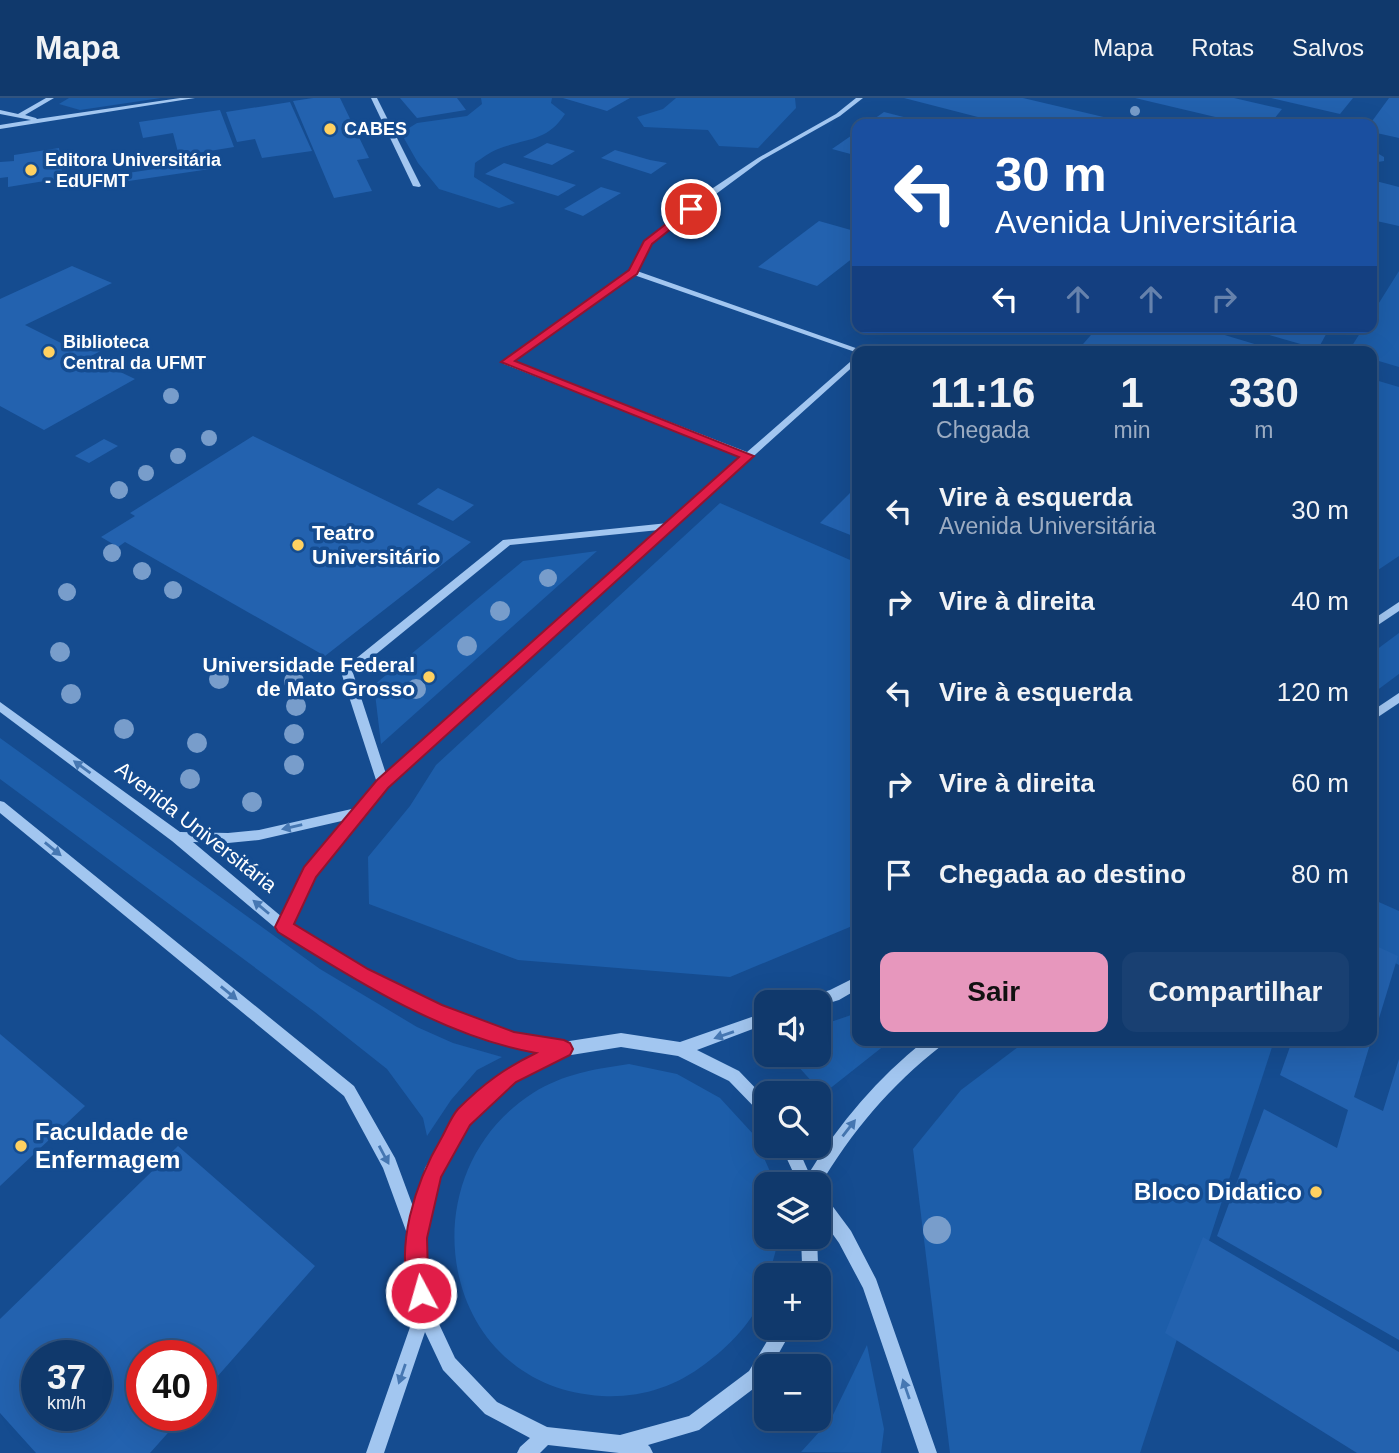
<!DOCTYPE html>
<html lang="pt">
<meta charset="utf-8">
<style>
:root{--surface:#10396c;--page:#194072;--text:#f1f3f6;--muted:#9cacc2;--line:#30537f;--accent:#e797bd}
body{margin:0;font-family:Helvetica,sans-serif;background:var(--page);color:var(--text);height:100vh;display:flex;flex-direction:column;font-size:26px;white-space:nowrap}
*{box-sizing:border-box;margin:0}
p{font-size:23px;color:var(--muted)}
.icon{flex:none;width:38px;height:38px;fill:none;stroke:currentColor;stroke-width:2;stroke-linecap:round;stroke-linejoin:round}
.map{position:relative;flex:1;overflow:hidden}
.panel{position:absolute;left:852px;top:248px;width:525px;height:700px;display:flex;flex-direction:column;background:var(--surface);border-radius:14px;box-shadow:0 7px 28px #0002,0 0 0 2px var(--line)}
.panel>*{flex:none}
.banner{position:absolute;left:852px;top:21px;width:525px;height:214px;border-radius:14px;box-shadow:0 7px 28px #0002,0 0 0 2px var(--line);background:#1a4fa0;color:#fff;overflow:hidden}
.tools{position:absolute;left:754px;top:892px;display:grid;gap:14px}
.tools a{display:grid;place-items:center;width:77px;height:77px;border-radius:14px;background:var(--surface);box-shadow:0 7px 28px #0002,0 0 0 2px var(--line);font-size:35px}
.speed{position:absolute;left:21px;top:1242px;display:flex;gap:14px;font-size:35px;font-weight:700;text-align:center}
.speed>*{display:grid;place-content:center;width:91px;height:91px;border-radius:50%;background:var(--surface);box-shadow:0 7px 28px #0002,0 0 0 2px var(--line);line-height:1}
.speed small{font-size:18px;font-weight:400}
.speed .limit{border:10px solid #d22;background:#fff;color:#111}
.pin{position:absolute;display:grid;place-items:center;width:60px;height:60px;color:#fff;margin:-30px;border:4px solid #fff;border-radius:50%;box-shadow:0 2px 7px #0007}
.me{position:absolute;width:77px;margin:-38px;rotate:354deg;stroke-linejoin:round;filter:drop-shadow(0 0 5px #0008)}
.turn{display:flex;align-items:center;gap:24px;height:147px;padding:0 28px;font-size:32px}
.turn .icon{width:91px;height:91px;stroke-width:2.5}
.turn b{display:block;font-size:49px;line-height:60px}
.lanes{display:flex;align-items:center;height:66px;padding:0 28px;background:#0003;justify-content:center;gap:35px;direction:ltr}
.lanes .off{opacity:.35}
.eta{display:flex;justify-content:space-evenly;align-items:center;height:119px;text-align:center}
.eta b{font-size:42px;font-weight:800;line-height:49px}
.button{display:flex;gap:14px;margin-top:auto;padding:14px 28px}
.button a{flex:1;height:80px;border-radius:14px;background:var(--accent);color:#111;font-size:28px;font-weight:800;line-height:80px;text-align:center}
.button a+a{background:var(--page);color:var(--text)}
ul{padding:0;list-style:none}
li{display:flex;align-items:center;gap:21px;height:91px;padding:0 28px}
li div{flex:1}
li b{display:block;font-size:26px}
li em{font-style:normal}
header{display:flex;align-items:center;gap:42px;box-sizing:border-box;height:98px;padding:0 35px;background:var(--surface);border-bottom:2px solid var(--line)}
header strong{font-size:33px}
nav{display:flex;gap:38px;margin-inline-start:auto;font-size:24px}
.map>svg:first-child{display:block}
.green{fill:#1d5eaa}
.building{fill:#2362af;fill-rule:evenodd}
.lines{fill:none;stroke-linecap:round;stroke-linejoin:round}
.minor{fill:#a2c6f0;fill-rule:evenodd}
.tree{fill:#789dcb}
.oneway{fill:#4677b2}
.route{fill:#e11d48;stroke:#92132f;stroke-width:2}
.poi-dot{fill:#ffd161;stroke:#154c90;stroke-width:2.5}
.labels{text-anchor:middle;stroke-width:7;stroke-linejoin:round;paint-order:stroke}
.far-poi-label{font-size:18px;font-weight:bold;fill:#fff;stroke:#154c90;text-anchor:start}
.poi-label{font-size:21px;font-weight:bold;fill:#fff;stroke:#154c90;text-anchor:start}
.street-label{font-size:21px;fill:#fff;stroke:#154c90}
.near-poi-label{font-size:24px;font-weight:bold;fill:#fff;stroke:#154c90;text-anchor:start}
</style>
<header>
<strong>Mapa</strong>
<nav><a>Mapa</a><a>Rotas</a><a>Salvos</a></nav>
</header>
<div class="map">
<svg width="1399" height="1355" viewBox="0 0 1399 1355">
<rect width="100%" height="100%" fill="#154c90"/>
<!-- green -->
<g class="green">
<path d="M69,0H161L80,12L59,6Z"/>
<path d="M481,0H552L551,5L565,16C547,44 526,40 498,51C490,54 482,60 475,65L474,79L515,105L499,110L439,91L418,65L401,35L417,25L467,18L482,6Z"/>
<path d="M676,0H795L796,10L758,50L719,48L708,32L644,29L637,19L663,11Z"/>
<path d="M1399,173V269L1372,261V254H1348L1364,229H1372V216Z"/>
<path d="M1372,281L1399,289V458L1372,476Z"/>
<path d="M720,405L857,465V826L730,879L518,862L369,806L368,759L410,708L436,667Z"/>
<path d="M597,453L381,646L374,587L523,463Z"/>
<path d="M1399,535V576L1372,596V555Z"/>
<path d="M0,640L320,871L417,929L453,945L502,959L477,972L451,1002L427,1038L423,1020L387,971L315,914L0,681Z"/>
<path d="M1372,801L1399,813V867L1372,853Z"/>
<path d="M857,915L858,943H890L823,996L788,957H819V928Z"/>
<path d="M1026,943H1274L1140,1355H950L913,1051L961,992Z"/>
<path d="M629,966L677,976L720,1000L754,1037L775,1085L766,1087V1139L779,1140L769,1178H766C766,1212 731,1247 705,1266C675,1289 640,1300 602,1298C440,1289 403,1078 533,995C563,976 595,971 629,966Z"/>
<path d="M867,1247L884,1331L881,1355L801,1354L831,1321Z"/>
</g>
<!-- building -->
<g class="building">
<path d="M313,0H340L369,60L357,62L372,93L334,100L293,3Z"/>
<path d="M400,0H457L466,12L417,20Z"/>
<path d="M563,0H630L607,13Z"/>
<path d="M904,0H1023L1129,25L1005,26Z"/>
<path d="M1135,0H1234L1282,11L1270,26H1245Z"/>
<path d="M1271,0H1353L1340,16Z"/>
<path d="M1389,0H1399V40L1372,34L1370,26Z"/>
<path d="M290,4L312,53L262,60L255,41L237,44L226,14Z"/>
<path d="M220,12L234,49L179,58L173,35L143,40L139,24Z"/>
<path d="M884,14L927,25V26H867Z"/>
<path d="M858,33V58L832,51Z"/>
<path d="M547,45L575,53L552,67L523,59Z"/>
<path d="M59,50L63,80L8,89V79L0,80V64L14,63V57Z"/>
<path d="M615,52L650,62L667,65L651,76L601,60Z"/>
<path d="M1372,52L1384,59V63L1372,65Z"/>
<path d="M215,62L217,70L122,84L121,76Z"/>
<path d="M504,65L576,87L558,98L485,76Z"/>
<path d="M1372,82L1399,89V128L1372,122Z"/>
<path d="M601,89L621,95L583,118L564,111Z"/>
<path d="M819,123L858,134V156L817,188L758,169Z"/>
<path d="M72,168L112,185L25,227L69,249L98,234L118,244L89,259L135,281L44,332L0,308V201Z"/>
<path d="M1098,229H1198L1278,253L1076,254Z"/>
<path d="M1241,229H1330L1318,251Z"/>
<path d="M253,338L471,444L325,558L125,444L118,449L101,439L135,418L130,415Z"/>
<path d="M104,341L118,348L89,365L75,358Z"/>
<path d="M858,387V440L820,425Z"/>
<path d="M438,390L474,407L453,423L417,406Z"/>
<path d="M1372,846L1398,858L1373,940L1372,939Z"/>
<path d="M0,936L85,1008L0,1088Z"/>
<path d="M1292,943H1371L1354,999L1383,1013L1399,961V1242L1217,1138L1264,1011L1337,1050L1348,1012L1280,977Z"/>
<path d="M178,1048L315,1168L201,1297V1258H142V1318H183L150,1355H36L0,1315V1221ZM37,1258H96V1318H37Z"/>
<path d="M1203,1139L1399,1254V1355H1357L1165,1235Z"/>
</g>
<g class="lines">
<!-- minor -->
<g class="minor">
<path d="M46,0H54L25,17L36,20L37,21L180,0H195L0,31V27L31,22L0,16V12L18,16Z"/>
<path d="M371,0H377L421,88L419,89L413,88Z"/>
<path d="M856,0H863L840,18L762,62L716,96L650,146L637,173L867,254L858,255L634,177L513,263L747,354L858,257V264L387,689L315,778L292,827L367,873L440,909L514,935L563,944L621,935L680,944L766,914V926L697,952L739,973L766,1001V1018L761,1016L729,983L678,958L621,949L565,958L514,983L468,1025L438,1078L425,1140V1177L432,1211L455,1260L497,1304L547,1329L620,1337L689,1318L749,1273L775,1230H793L771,1269H766V1276L761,1285L699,1332L648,1347L650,1349L653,1355H619L548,1347L540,1355H517L520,1349L530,1340L485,1316L443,1272L425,1234L384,1355H366L416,1212L409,1177V1141L383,1070L344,998L0,715V703L4,704L354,988L395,1060L415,1114L425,1070L458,1015L504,973L542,954L514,949L431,919L357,881L279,833L172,743L0,614V604L180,734L228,735L259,732L356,710L377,685L341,574L343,571L503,442L668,425L742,359L504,266V262L630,173L644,143L710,92L758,60L836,16ZM659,432L386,676L353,575L510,447ZM346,722L305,770L282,819L193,744L228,745L259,742Z"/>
<path d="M1399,504V513L1372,531V522Z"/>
<path d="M1399,595V605L1372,623V613Z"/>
<path d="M858,878V891L839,902L819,908V905H802L804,900L830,892Z"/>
<path d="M924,943H943L941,948C891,987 851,1034 819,1089V1087H799L781,1048H797L809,1075C840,1024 878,980 924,943Z"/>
<path d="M819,1096L825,1098L851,1133L876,1181L937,1355H919L863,1190L839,1145L819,1117Z"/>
<path d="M801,1139H817L818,1166L814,1178H798L802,1166Z"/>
</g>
</g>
<!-- trees -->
<g class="tree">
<circle cx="1135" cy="13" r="5"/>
<circle cx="171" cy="298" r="8"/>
<circle cx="209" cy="340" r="8"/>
<circle cx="178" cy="358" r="8"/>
<circle cx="146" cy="375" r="8"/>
<circle cx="119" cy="392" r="9"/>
<circle cx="112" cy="455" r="9"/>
<circle cx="142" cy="473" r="9"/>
<circle cx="548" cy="480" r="9"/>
<circle cx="173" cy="492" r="9"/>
<circle cx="67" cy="494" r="9"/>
<circle cx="500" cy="513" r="10"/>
<circle cx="467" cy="548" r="10"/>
<circle cx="60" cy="554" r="10"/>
<circle cx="219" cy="581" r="10"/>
<circle cx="294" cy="583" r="10"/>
<circle cx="416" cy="591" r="10"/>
<circle cx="71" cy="596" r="10"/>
<circle cx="296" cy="608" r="10"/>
<circle cx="124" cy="631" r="10"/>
<circle cx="294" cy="636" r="10"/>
<circle cx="197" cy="645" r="10"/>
<circle cx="294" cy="667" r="10"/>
<circle cx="190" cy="681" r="10"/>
<circle cx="252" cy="704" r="10"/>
<circle cx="937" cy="1132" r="14"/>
</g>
<!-- one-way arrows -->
<defs><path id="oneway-solid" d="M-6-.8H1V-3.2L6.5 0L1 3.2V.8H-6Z" transform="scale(1.75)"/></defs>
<g class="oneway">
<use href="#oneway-solid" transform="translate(82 669) rotate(-144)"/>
<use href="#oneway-solid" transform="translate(292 729) rotate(167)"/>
<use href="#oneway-solid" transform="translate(53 751) rotate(39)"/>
<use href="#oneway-solid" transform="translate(261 809) rotate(-140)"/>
<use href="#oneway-solid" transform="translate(229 895) rotate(39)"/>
<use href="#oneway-solid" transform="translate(724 937) rotate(161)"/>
<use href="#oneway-solid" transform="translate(849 1030) rotate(-52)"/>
<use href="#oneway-solid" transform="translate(384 1057) rotate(62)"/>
<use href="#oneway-solid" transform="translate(402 1276) rotate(109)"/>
<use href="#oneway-solid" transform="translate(906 1291) rotate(-109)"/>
</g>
<!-- route -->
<path class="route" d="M688,109L696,111L652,146L637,176L515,263L754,358L388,690L316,779L294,826L368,871L442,907L514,934L564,942L570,945L573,951L570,957L516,984L470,1027L441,1079L427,1140L428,1177L431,1195L428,1202L421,1205L413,1202C392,1152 416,1083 442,1039C447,1030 451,1019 458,1011C483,986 505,970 536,955C445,939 355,882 278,834L275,829L304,769L377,682L739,359L501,264L629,172L644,143Z"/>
<!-- markers -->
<g class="poi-dot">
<circle cx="330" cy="31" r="7"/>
<circle cx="31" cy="72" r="7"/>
<circle cx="49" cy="254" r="7"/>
<circle cx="298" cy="447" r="7"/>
<circle cx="429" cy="579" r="7"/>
<circle cx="21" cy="1048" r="7"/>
<circle cx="1316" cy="1094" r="7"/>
</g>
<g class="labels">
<!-- far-poi labels -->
<g class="far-poi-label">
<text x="344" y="37">CABES</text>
<text x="45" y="68">Editora Universitária<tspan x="45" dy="21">- EdUFMT</tspan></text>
<text x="63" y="250">Biblioteca<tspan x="63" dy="21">Central da UFMT</tspan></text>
</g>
<!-- poi labels -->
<g class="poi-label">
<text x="312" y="442">Teatro<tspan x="312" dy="24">Universitário</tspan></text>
<text x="415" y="574" text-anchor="end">Universidade Federal<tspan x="415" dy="24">de Mato Grosso</tspan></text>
</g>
<!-- street labels -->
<g class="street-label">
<text transform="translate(196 729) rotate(38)" y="7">Avenida Universitária</text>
</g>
<!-- near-poi labels -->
<g class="near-poi-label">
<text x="35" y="1042">Faculdade de<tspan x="35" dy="28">Enfermagem</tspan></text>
<text x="1302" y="1102" text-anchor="end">Bloco Didatico</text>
</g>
</g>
</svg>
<div class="tools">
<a><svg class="icon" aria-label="sound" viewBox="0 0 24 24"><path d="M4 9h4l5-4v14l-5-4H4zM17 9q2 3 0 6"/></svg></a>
<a><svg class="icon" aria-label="search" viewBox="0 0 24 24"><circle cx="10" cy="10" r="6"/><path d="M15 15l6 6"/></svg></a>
<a><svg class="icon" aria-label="layers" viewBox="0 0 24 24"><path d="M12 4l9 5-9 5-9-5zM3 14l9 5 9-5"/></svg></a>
<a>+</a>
<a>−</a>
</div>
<div class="speed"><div>37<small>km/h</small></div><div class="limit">40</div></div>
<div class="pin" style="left:691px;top:111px;background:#d93025"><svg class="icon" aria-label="arrive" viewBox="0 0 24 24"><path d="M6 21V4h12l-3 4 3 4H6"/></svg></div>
<svg class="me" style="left:421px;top:1195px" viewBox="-20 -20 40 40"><circle r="17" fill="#e11d48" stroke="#fff" stroke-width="3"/><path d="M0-11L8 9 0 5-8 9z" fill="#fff"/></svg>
<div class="banner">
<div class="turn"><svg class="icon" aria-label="left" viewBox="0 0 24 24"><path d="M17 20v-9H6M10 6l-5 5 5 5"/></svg><div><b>30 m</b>Avenida Universitária</div></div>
<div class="lanes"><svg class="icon" aria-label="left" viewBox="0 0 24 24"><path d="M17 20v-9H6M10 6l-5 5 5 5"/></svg><svg class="icon off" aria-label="ahead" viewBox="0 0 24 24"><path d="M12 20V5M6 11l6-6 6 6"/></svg><svg class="icon off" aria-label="ahead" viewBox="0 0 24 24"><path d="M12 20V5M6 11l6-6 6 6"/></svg><svg class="icon off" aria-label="right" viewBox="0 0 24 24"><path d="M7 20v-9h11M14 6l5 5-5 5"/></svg></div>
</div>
<section class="panel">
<div class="eta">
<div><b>11:16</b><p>Chegada</p></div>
<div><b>1</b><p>min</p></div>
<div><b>330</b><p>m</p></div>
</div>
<ul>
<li><svg class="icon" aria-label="left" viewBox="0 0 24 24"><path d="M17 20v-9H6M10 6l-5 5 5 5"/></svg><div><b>Vire à esquerda</b><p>Avenida Universitária</p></div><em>30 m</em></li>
<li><svg class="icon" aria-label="right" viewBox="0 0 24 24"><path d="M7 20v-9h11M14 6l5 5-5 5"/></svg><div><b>Vire à direita</b></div><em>40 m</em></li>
<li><svg class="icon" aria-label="left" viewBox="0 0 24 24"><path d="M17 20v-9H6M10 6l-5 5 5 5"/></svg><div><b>Vire à esquerda</b></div><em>120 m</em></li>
<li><svg class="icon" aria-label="right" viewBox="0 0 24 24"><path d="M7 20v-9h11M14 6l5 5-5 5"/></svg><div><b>Vire à direita</b></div><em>60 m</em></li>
<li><svg class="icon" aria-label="arrive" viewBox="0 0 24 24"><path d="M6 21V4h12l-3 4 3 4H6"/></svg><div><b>Chegada ao destino</b></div><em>80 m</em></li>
</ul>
<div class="button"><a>Sair</a><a>Compartilhar</a></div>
</section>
</div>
